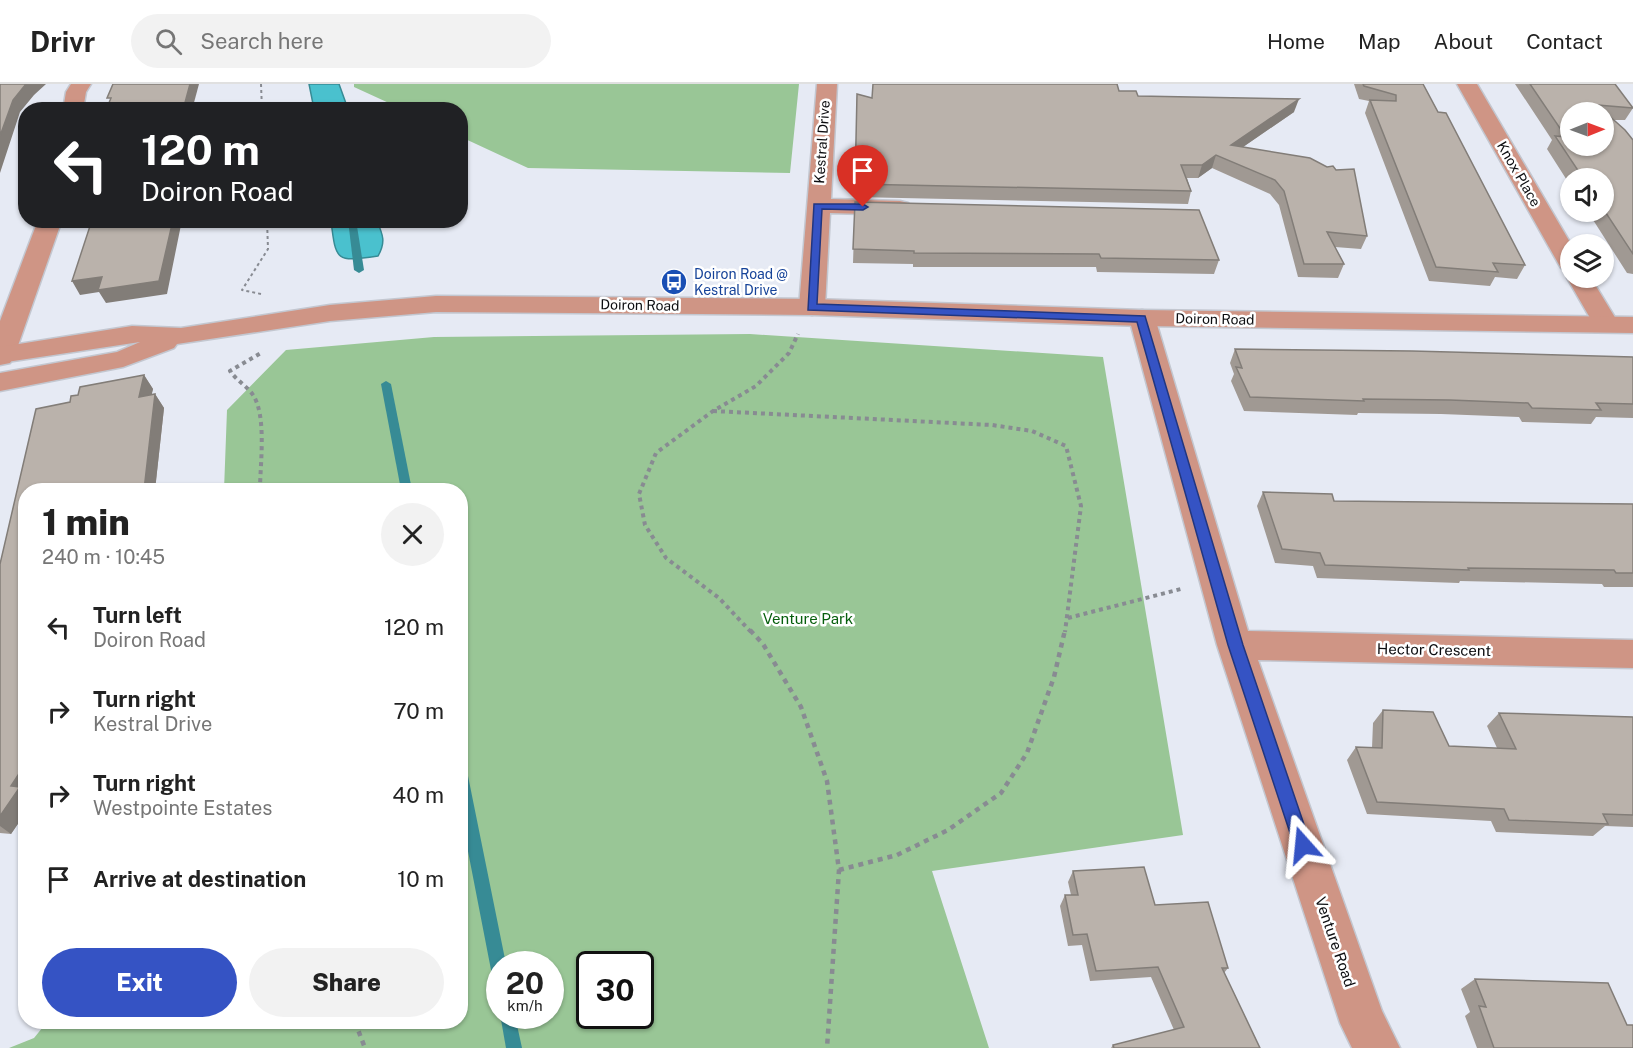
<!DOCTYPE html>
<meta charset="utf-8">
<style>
:root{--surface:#fff;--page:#f2f2f2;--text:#222;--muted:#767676;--line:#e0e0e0;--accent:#3553c4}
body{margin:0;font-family:"Public Sans",sans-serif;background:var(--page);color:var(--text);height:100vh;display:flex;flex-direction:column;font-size:22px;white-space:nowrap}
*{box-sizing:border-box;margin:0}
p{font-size:20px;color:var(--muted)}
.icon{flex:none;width:33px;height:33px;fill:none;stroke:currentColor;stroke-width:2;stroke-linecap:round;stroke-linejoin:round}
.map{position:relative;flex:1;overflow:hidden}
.side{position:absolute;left:18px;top:399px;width:450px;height:546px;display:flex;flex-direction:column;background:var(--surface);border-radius:24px;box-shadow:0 2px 4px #0004}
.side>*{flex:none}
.banner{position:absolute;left:18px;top:18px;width:450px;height:126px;border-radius:24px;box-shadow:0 2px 4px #0004;background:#202124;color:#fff;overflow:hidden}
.needle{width:39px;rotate:89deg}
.tools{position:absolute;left:1560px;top:18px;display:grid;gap:12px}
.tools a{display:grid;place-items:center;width:54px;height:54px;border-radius:50%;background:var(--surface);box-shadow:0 2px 4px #0004;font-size:30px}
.speed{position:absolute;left:486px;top:867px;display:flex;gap:12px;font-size:30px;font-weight:700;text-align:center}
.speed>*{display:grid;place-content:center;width:78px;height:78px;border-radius:50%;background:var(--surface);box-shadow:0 2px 4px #0004;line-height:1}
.speed small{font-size:15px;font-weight:400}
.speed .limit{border:3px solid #111;border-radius:9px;background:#fff;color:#111}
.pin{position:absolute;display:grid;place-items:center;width:51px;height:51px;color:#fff;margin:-62px -26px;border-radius:50% 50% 50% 0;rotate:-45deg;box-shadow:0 0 6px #0007}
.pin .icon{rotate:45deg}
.me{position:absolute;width:66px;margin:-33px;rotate:342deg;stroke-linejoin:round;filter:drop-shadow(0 0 4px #0008)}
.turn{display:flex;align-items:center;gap:21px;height:126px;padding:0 24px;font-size:27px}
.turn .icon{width:78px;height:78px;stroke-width:2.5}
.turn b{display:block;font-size:42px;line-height:51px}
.round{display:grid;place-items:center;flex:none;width:63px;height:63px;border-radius:32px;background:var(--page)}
.summary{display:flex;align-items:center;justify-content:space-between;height:102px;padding:0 24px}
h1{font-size:36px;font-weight:800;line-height:45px}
.button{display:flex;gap:12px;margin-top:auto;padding:12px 24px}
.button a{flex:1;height:69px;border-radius:36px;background:var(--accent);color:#fff;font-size:24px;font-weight:800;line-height:69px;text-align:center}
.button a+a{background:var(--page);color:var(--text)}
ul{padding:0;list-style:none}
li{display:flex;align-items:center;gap:18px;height:84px;padding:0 24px}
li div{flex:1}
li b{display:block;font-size:22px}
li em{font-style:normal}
header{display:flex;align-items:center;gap:36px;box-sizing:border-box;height:84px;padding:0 30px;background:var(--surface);border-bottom:2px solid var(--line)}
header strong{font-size:28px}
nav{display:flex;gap:33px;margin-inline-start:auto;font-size:21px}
.search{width:420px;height:54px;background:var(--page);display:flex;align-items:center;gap:15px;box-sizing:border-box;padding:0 21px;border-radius:33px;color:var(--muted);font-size:22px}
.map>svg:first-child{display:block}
.green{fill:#99c696;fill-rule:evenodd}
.water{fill:#4ac1ce;stroke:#378b95;stroke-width:1.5}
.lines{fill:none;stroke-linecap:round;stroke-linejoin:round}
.stream{fill:#378b95;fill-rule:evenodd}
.minor-casing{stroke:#c3c7d0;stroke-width:3}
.tertiary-casing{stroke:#c3c7d0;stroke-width:3}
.path-far2{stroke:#888b92;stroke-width:2;stroke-dasharray:3 3;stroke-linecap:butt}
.path-far1{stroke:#888b92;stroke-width:4;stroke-dasharray:4 4;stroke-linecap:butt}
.path{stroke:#888b92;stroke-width:4.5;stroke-dasharray:5 5;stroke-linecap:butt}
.minor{fill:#cf9585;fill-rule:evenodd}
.tertiary{fill:#cf9585;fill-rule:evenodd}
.wall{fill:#a09993}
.shaded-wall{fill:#827d78}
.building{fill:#bab2ab;stroke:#827d78;stroke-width:1.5;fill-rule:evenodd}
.route{fill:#3553c4;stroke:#22367f;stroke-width:1.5}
.labels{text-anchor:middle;stroke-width:5;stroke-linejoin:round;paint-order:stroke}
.far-street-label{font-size:14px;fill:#0c0d10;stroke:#fff}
.far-transit-label{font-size:14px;fill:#164399;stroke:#fff;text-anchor:start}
.park-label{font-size:15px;fill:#065e0c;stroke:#fff}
.street-label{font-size:15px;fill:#0c0d10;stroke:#fff}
</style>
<header>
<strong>Drivr</strong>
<div class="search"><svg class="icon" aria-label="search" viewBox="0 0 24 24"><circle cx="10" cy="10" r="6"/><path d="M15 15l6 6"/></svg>Search here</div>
<nav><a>Home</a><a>Map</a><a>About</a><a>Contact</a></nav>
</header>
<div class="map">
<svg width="1633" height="964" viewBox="0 0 1633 964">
<rect width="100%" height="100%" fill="#e6eaf4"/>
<!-- green -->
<g class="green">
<path d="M354,0H799L790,89L528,84L461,53L460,26L402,25L354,3Z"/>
<path d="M750,250L1103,273L1183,751L932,787L989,964H9L34,954L47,938H460V406H224L227,326L286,266L434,253ZM550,880V932H500V880ZM590,880H640V932H590Z"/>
</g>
<!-- water -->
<g class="water">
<path d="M309,0H339L348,25H314Z"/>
<path d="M331,137H377C383,151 386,158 378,172C336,178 336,178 331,137Z"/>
</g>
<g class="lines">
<!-- stream -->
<g class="stream">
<path d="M348,136H356L364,186L359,189L354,186Z"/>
<path d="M386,297L391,300L412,406H401L381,300Z"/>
<path d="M460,681L465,683L467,687L506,880H500V899L494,897L492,891L460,726Z"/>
<path d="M500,930L515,932L522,964H506Z"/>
</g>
<!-- minor casing -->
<g class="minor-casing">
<g id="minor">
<path d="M71,0H91L86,8L83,26H63L66,8Z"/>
<path d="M817,0H837L831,115L900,117L908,119L912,124L908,129L900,131L830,129L825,223L821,228L812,231L803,228L799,223Z"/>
<path d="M1457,0H1477L1571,160L1570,186L1561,184L1558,179Z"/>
<path d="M38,136H62L14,273L10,279L0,281V237Z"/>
<path d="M1570,189V194H1591L1619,240L1615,246L1606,248L1597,246L1567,194Z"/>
<path d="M1142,226L1151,228L1155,234L1248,547L1633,556V584L1258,576L1382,927L1400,964H1352L1340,939L1217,561L1129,234L1133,228Z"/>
</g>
</g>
<!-- tertiary casing -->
<g class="tertiary-casing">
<path id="tertiary" d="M436,212L812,215L1142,226L1633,233V249L1142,242L812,231L436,228L330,237L177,260L174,264L123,283L0,307V289L117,268L140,258L0,279V263L132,242L181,244L330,221Z"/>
</g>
<!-- path-far2 -->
<g class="path-far2">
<path d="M261,0L262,26"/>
<path d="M261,210L242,206L268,165L267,136"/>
</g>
<!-- path-far1 -->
<g class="path-far1">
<path d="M713,327L992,341L1032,347L1066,362L1081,422L1065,548"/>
<path d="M260,406C260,381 267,332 253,311C247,302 236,296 230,287L261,269"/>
<path d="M1068,534L1181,505"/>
<path d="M751,548L719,514L666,474L645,441L639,410L656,369L713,327L756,302L789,269L798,250"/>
</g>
<!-- path -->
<g class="path">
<path d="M750,546L763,560L801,623L827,697L839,786L827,964"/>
<path d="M839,786L897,771L948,746L1001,709L1027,669L1054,593L1065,546"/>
<path d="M355,938L365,964"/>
</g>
<!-- minor -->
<use href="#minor" class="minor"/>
<!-- tertiary -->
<use href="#tertiary" class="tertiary"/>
</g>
<!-- wall -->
<g class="wall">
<path d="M1009,0H1117L1119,7L1138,12L1294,28L1243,63L1367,152L1361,165L1335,163L1344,180L1338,194L1298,193L1279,121L1270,110L1212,84L1198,94H1187L1191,107L1188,120L855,113L857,10L872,14Z"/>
<path d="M1354,0H1423L1438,28L1525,181L1517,195L1495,193L1490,202L1429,197L1365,29L1369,17L1359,15Z"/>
<path d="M1515,0H1615L1633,24L1625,36H1613L1633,56V190L1627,189L1588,128H1604V94H1570V101L1547,65L1552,56Z"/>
<path d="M855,118L1219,176L1214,190L1097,188L1096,183H913V180L853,179Z"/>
<path d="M1235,265L1633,273V334L1596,333L1591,340L1522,338L1519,333L1441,330L1358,329L1357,331L1244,327L1231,297L1234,290L1230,279Z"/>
<path d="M144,291L153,305L151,311L155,310L164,324L155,406H26V728L11,750L0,749V480L36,325L70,318L71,312L78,311L80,303Z"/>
<path d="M1263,408L1334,417L1633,420V503H1604L1602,500L1460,497L1459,499L1317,494L1313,482L1275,479L1257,422Z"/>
<path d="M1383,626L1449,662L1497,664L1487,642L1499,629L1633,633V743L1605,742L1593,752L1496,748L1491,737L1367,730L1347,676L1356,663L1372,664L1373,639Z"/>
<path d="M1073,787L1155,821L1228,884L1224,889L1260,964H1111L1113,961L1174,946L1151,893L1090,897L1082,861L1068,862L1060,822L1065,811H1071L1068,798Z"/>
<path d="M1475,895L1627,941L1633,964H1477L1465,932L1470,928L1461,905Z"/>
</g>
<!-- shaded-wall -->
<g class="shaded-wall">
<path d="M26,0H46L34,11L20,28L0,89V52L13,16Z"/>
<path d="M190,0H199L192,26H183Z"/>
<path d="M1299,15L1294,28L1227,74L1231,61Z"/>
<path d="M1216,71L1212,84L1198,94L1202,81Z"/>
<path d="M173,136H182L167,210L106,219L99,208L80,211L72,197Z"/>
<path d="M144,291L153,305L148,327L139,313Z"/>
<path d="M155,310L164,324L155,406H144Z"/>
<path d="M26,679V728L11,750L0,742V732L11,702Z"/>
</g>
<!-- building -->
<g class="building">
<path d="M0,0H26L13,16L0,52Z"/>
<path d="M113,0H190L183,26H106L111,14H107Z"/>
<path d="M873,0H1117L1119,7H1136L1138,12L1299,15L1231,61L1310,74L1327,83L1333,82L1336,86L1354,85L1367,152L1327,148L1344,180H1304L1284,107L1275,96L1216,71L1202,81H1181L1191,107L855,100L857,10L872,14Z"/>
<path d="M1363,0H1423L1438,28L1446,29L1525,181L1493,179L1498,188L1436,183L1370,16L1396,17V11L1364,2Z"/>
<path d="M1530,0H1615L1633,24L1597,21L1625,46L1633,56V170L1604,126V94H1583L1555,52L1566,53ZM1570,28H1604V62H1570Z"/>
<path d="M855,118L1199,126L1219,176L1101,174L1099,170L914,169V167L853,165Z"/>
<path d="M92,136H173L159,197L98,206L102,193L72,197Z"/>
<path d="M1235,265L1412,267L1633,273V320L1596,319L1601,326L1532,324L1528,319L1450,316L1363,315L1364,317L1250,313L1236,283L1242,284Z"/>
<path d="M144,291L139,313L155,310L144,406H26V679L11,702L20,703L0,732V480L36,325L70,318L71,312L78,311L80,303Z"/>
<path d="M1263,408L1332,410L1334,417L1633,420V489H1616L1614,486L1468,484L1469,486L1325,481L1320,469L1282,465Z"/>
<path d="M1383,626L1433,628L1449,662L1516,665L1499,629L1633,633V731L1603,730L1608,740L1509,736L1504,725L1377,718L1356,663L1382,664Z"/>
<path d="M1144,783L1155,821L1208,818L1228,884H1222L1260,964H1114L1113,961L1184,943L1158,883L1096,887L1087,850L1073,851L1065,811H1078L1073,787Z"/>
<path d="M1475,895L1608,899L1627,941H1633V964H1494L1479,922L1486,923Z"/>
</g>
<!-- route -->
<path class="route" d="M814,120H863L868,123L863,126L822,125L817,220L1145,232L1243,561L1311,761L1309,767L1303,769L1297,767L1294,761L1228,561L1137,238L808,226Z"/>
<!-- icons -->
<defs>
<g id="bus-disc" transform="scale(1.35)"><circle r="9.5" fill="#1a4fb4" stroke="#fff"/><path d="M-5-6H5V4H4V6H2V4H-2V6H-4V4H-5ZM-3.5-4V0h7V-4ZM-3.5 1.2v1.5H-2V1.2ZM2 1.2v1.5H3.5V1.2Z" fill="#fff"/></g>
</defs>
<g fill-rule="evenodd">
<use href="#bus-disc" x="674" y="198"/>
</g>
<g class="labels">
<!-- far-street labels -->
<g class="far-street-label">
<text transform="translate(822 58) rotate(-86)" y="5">Kestral Drive</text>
<text transform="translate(1519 90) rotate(60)" y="5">Knox Place</text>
<text transform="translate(640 221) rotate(1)" y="5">Doiron Road</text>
<text transform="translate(1215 235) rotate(1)" y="5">Doiron Road</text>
</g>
<!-- far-transit labels -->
<g class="far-transit-label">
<text x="694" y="195">Doiron Road @<tspan x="694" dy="16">Kestral Drive</tspan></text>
</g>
<!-- park labels -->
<g class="park-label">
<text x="808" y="540">Venture Park</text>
</g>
<!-- street labels -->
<g class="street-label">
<text transform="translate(1434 566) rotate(1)" y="5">Hector Crescent</text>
<text transform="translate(1335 858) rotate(71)" y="5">Venture Road</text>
</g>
</g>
</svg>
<div class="tools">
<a><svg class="needle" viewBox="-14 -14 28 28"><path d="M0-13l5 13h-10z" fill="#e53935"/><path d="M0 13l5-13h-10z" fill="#767676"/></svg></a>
<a><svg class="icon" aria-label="sound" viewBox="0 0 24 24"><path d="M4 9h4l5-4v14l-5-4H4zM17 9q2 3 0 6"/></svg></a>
<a><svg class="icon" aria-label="layers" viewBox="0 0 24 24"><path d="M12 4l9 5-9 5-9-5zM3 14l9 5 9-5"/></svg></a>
</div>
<div class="speed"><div>20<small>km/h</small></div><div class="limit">30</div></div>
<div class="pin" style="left:863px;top:123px;background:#d93025"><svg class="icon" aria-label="arrive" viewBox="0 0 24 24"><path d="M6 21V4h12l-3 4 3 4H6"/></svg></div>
<svg class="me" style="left:1303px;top:761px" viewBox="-20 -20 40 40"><path d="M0-17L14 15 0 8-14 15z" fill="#3553c4" stroke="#fff" stroke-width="4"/></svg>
<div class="banner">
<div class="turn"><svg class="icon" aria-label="left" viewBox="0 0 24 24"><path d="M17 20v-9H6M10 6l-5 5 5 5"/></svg><div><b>120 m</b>Doiron Road</div></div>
</div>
<section class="side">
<div class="summary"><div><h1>1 min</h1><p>240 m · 10:45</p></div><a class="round"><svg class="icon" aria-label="close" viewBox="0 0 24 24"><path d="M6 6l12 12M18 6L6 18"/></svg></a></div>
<ul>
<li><svg class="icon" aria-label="left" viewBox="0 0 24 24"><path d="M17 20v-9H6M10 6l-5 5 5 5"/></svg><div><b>Turn left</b><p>Doiron Road</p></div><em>120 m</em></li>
<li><svg class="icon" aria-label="right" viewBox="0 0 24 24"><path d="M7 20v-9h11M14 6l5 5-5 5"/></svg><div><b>Turn right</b><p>Kestral Drive</p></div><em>70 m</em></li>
<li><svg class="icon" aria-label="right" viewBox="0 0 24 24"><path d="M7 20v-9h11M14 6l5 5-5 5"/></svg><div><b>Turn right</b><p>Westpointe Estates</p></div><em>40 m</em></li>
<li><svg class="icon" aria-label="arrive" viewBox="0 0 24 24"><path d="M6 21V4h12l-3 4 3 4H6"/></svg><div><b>Arrive at destination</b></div><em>10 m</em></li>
</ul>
<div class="button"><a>Exit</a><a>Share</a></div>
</section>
</div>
